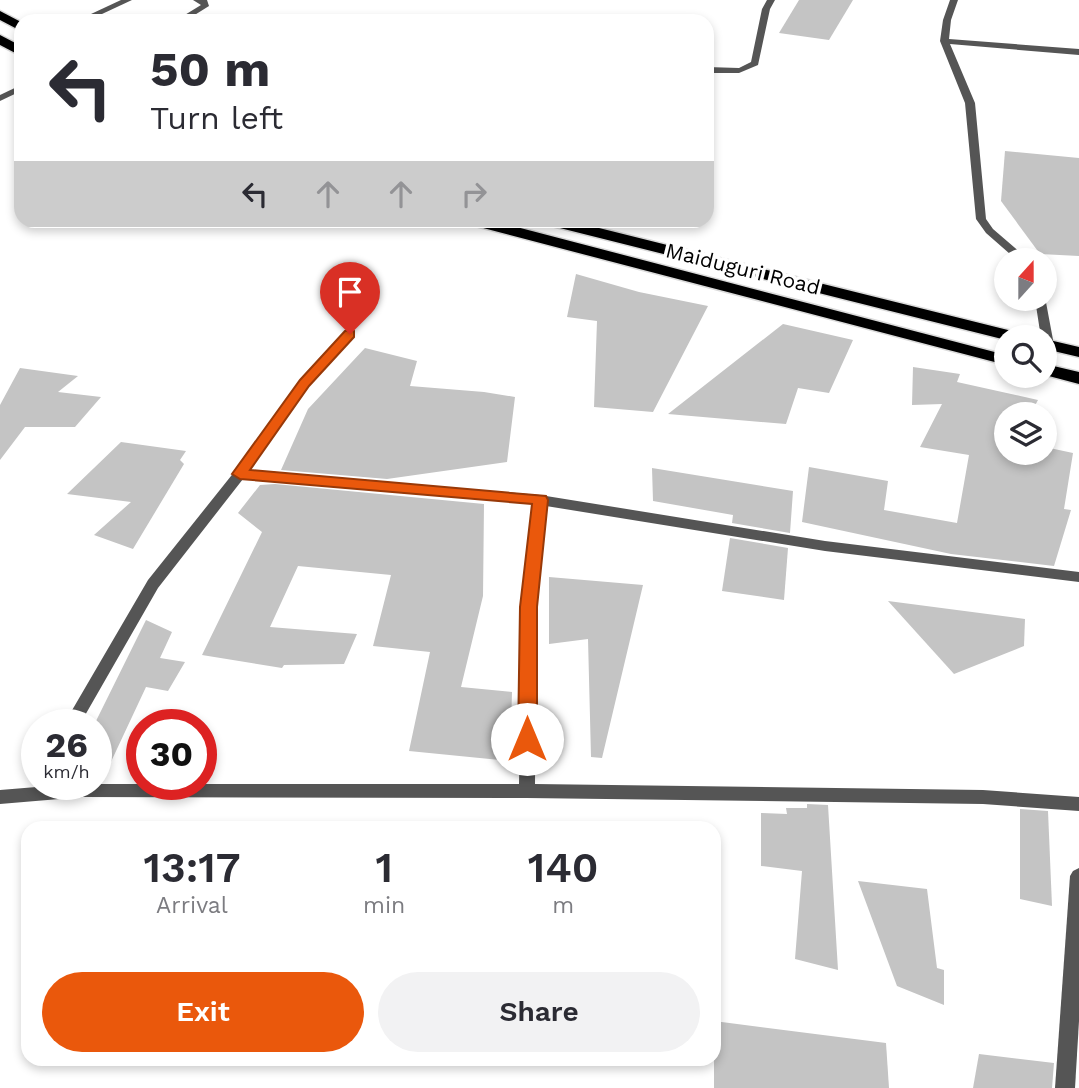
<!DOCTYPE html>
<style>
:root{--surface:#fff;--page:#f2f2f3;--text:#2b2b33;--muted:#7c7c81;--accent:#ea580c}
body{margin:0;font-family:"Work Sans",sans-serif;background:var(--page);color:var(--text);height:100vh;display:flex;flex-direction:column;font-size:26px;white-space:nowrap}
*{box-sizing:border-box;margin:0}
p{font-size:23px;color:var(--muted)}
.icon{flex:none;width:38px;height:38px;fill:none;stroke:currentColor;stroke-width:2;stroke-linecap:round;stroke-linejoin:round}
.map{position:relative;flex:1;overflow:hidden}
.drawer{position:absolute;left:21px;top:821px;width:700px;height:245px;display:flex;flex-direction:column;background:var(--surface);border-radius:21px;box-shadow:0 4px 10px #0003}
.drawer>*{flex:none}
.guide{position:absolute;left:14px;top:14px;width:700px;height:214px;border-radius:21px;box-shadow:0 4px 10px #0003;background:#fff;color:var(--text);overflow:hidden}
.needle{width:46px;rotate:21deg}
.tools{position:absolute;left:994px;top:248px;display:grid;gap:14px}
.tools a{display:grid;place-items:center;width:63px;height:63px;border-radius:50%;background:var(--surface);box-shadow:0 4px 10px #0003;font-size:35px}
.speed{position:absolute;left:21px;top:709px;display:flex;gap:14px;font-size:35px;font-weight:700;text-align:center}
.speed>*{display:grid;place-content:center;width:91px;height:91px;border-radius:50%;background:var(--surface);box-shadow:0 4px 10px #0003;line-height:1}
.speed small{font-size:18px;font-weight:400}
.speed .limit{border:10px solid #d22;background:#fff;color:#111}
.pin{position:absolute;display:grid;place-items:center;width:60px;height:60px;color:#fff;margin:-72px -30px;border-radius:50% 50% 50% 0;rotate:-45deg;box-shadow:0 0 7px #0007}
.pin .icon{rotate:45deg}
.me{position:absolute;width:77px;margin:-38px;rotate:0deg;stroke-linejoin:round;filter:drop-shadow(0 0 5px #0008)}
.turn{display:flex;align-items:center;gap:24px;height:147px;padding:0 21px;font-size:32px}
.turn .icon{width:91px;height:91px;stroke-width:2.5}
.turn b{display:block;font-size:49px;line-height:60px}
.lanes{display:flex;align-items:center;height:66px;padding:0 21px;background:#0003;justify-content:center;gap:35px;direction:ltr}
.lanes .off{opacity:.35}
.eta{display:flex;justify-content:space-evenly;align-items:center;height:119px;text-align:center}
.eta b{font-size:42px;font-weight:600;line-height:49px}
.action{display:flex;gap:14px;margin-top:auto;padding:14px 21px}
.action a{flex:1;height:80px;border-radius:42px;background:var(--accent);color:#fff;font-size:28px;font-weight:600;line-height:80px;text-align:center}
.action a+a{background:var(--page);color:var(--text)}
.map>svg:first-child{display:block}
.building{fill:#c4c4c4}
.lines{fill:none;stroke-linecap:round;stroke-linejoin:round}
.highway-casing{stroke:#dbdbdb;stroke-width:3}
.lane{fill:#555;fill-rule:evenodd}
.street{fill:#555;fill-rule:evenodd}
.highway{fill:#000;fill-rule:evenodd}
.route{fill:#ea580c;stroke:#983908;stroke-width:2}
.labels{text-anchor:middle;stroke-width:7;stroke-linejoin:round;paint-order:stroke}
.street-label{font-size:21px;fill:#000;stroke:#fff}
</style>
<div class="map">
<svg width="1079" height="1088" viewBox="0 0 1079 1088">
<rect width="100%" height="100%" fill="#fff"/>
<!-- building -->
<g class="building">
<path d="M799,0H853L829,40L779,33Z"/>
<path d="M1005,151L1079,158V256L1040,254L1001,201Z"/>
<path d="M576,274L639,292L708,306L653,412L594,407L597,321L567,317Z"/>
<path d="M783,324L853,340L829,393L798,388L786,424L668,414Z"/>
<path d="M365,348L417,361L410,386L484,392L515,397L507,462L387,479L281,470L308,409Z"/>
<path d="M913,367L960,374L957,382L1038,400L1030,415H1006V453H1045V447L1073,453L1064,509L1071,510L1054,566L951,554L802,522L809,467L888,481L884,510L957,523L969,455L920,447L942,404L912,405Z"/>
<path d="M20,368L78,376L58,392L101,397L75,427H25L0,460V405Z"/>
<path d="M121,442L186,451L180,460L184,464L133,549L94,535L131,502L67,494Z"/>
<path d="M652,468L793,491L790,533L732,523L733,515L653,501Z"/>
<path d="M275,484L484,504L483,596L461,687L512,692L510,761L409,751L430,652L373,646L391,575L298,566L270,627L357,634L344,664L284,665L282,668L202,655L262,532L238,513L260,485Z"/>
<path d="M730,538L788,548L784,600L722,591Z"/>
<path d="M549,577L643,585L602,758L591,757L588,639L549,644Z"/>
<path d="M888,601L1025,619L1024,646L954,674Z"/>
<path d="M146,620L172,632L160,658L185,662L168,691L146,687L102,781H96V721Z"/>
<path d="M807,804L828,805L838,970L795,959L802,871L761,866V813L787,814L786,808H807Z"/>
<path d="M1020,809L1048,811L1052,906L1020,899Z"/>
<path d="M858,881L927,889L937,968L944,970V1005L897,986Z"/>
<path d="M714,1021L886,1043L889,1088H714Z"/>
<path d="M979,1054L1054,1063L1052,1088H973Z"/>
</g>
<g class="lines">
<!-- highway casing -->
<g class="highway-casing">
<g id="highway">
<path d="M0,11L21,22V31L0,20Z"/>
<path d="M0,35L21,46V56L0,45Z"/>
<path d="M462,220H490L1006,355V365L464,223Z"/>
<path d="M538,220H567L1024,334L1027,338H1006V340L540,223Z"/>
<path d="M1045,339L1079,347V357L1045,349Z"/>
<path d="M1045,364L1079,372V384L1045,375Z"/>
</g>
</g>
<!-- lane -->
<g class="lane">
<path d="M121,0H132L87,21H76Z"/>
<path d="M193,0H207L209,6L185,21H175L201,5Z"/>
<path d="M21,85V91L0,101V95Z"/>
</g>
<!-- street -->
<g class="street">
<path d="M767,0H775L770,9L758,65L739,73H707V67L739,68L751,62L762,9Z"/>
<path d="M950,0H958L951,20L949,39L1079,49V55L950,44L975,103L986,219L993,229L1030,261H1018L986,233L976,219L965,103L940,41L943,20Z"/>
<path d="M1045,297L1054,345L1048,349L1045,348V338H1041L1035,299H1045Z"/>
<path d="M350,330L354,332V336L309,386L249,470L540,495L825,541L1079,572V582L825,551L546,506L536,607L535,784L983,790L1079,797V811L983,804L527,798L83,797L0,804V790L73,784H519L522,607L533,504L243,479L158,588L80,724H64L148,580L235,471L301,380L346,332Z"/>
<path d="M1079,868V1021L1075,1088H1055L1070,876L1073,871Z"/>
</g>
<!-- highway -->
<use href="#highway" class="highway"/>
</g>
<!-- route -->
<path class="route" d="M350,330L354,331V337L309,386L250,470L546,496L548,500L537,607V739L534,744L527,746L521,744L518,739L520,607L532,504L240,479L232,474L300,380L345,331Z"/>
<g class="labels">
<!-- street labels -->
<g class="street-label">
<text transform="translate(743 269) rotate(14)" y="7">Maiduguri Road</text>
</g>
</g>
</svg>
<div class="tools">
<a><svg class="needle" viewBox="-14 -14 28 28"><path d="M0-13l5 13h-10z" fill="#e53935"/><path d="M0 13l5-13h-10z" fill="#7c7c81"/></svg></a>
<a><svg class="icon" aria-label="search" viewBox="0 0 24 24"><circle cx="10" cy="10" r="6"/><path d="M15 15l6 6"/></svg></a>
<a><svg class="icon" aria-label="layers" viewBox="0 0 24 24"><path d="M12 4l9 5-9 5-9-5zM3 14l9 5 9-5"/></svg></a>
</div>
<div class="speed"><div>26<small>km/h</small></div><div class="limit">30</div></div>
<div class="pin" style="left:350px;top:334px;background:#d93025"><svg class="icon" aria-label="arrive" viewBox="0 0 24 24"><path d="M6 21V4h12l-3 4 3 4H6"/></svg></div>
<svg class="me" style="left:527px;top:739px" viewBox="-20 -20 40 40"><circle r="19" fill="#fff"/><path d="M0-13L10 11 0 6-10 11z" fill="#ea580c"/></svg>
<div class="guide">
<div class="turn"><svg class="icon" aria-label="left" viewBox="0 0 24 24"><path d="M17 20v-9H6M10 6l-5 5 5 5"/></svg><div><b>50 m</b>Turn left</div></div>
<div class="lanes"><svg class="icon" aria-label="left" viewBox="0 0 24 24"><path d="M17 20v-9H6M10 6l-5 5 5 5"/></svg><svg class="icon off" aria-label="ahead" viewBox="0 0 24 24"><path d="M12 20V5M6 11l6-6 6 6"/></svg><svg class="icon off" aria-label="ahead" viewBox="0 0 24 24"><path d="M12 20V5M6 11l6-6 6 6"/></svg><svg class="icon off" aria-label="right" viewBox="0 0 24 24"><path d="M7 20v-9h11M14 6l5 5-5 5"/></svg></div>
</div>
<section class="drawer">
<div class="eta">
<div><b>13:17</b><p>Arrival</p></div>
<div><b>1</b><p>min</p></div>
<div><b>140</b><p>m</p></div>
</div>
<div class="action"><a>Exit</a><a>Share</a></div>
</section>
</div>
